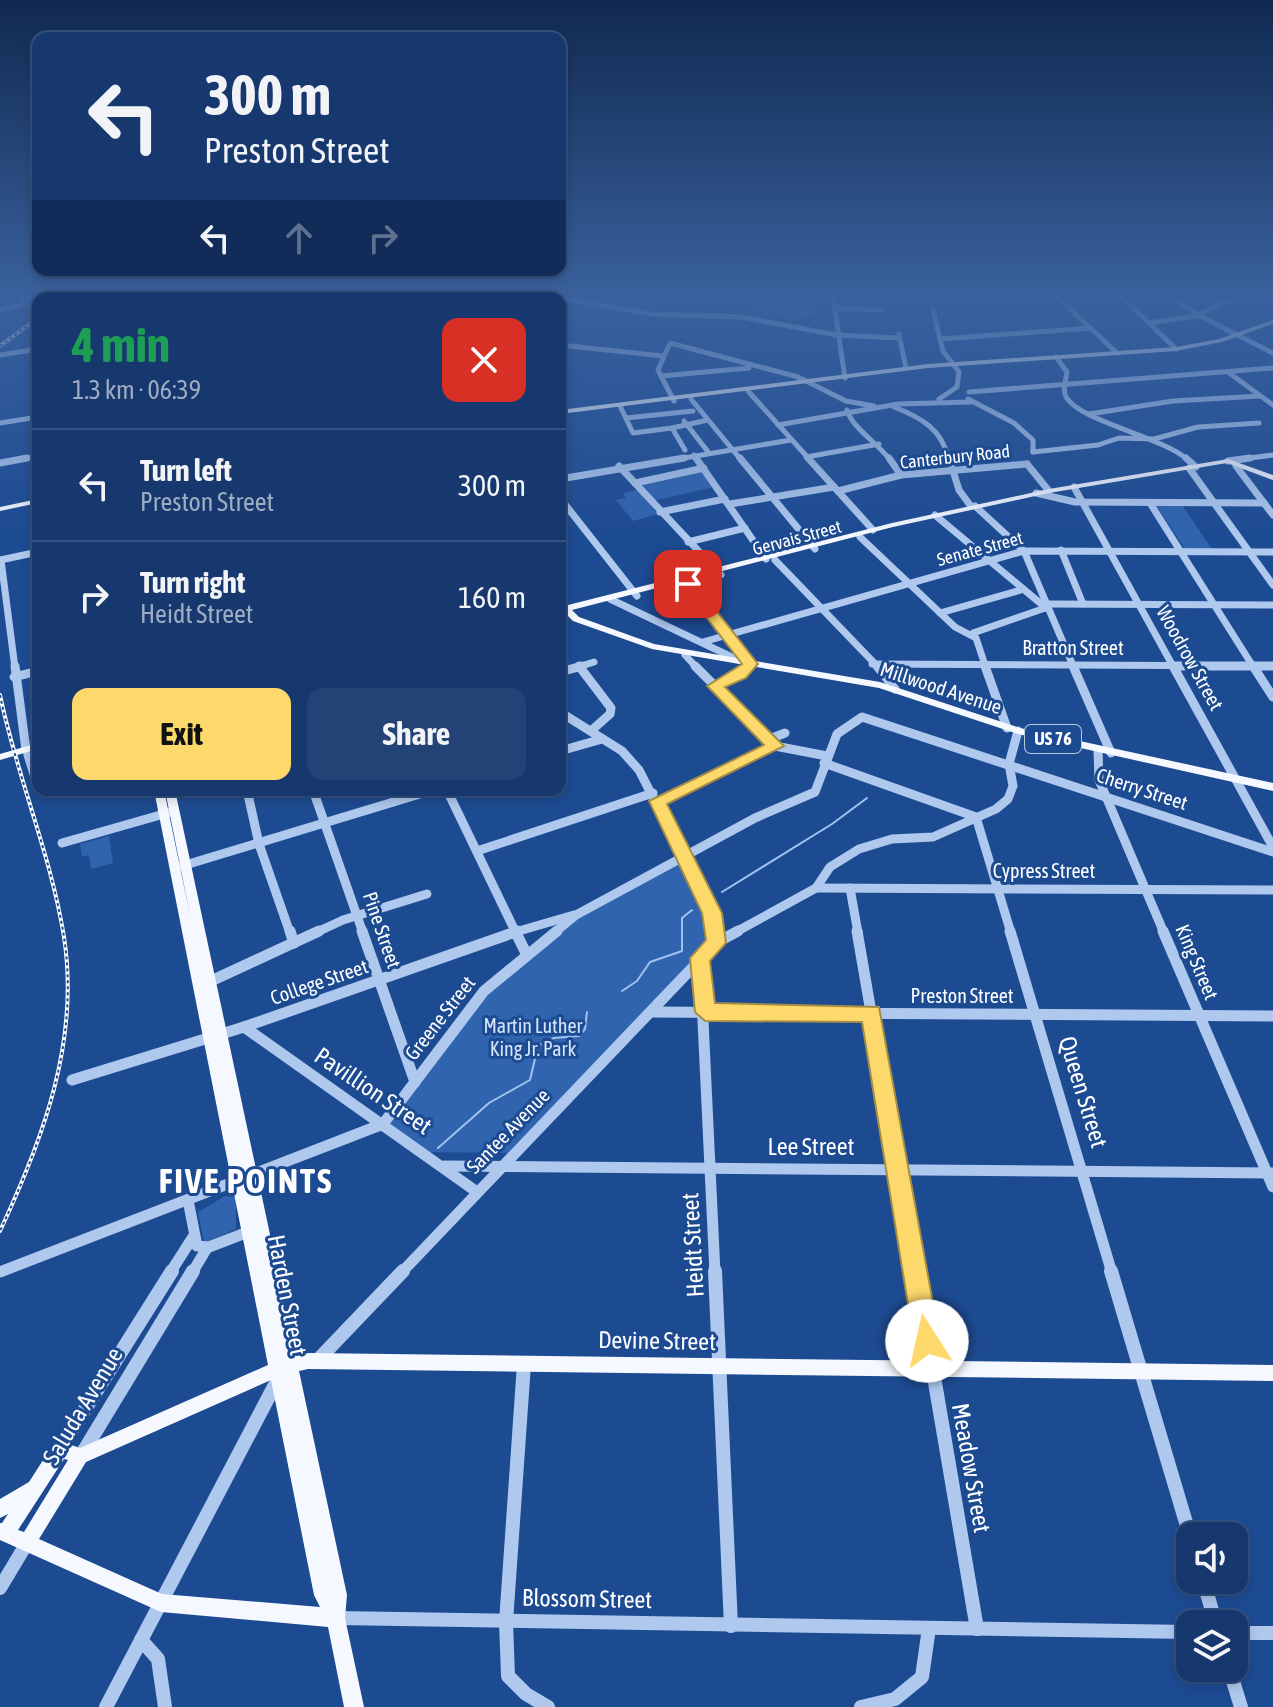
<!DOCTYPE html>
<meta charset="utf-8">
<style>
:root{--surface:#16386e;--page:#234376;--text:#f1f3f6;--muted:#9eacc2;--line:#355281;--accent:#fdd96c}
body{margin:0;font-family:"Asap Condensed",sans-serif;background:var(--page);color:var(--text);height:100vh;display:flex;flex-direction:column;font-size:30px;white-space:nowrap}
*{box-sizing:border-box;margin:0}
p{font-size:26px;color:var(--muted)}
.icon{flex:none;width:44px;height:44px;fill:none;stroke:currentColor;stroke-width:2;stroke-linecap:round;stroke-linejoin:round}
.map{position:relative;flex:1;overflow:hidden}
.sheet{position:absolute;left:32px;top:292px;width:534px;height:504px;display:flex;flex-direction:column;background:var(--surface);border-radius:16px;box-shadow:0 4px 12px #0003,0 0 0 2px var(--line)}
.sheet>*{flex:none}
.hud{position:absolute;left:32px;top:32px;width:534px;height:244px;border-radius:16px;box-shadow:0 4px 12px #0003,0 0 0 2px var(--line);background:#16386e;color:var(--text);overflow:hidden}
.controls{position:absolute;left:1176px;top:1522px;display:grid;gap:16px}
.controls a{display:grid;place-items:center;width:72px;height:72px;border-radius:16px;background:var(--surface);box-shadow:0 4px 12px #0003,0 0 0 2px var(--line);font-size:40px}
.pin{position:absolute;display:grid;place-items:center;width:68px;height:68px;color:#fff;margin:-34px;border-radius:16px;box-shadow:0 4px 12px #0006}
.me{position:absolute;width:88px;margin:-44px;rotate:350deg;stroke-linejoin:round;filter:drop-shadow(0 0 6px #0008)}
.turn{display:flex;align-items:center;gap:28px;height:168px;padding:0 40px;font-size:36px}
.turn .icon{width:104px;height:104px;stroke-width:2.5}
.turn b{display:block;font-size:56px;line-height:68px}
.lanes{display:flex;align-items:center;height:76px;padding:0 40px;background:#0003;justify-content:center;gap:40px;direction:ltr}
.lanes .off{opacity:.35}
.round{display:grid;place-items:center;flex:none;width:84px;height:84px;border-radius:16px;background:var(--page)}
.head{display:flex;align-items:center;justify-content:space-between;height:136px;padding:0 40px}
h1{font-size:48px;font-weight:700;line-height:60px;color:#1e9e55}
.cta{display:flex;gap:16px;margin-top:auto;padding:16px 40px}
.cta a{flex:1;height:92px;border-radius:16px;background:var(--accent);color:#111;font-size:32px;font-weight:700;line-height:92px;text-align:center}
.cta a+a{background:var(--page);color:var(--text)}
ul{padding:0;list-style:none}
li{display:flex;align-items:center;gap:24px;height:112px;padding:0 40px;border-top:2px solid var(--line)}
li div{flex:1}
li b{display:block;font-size:30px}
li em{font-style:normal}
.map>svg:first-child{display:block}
.green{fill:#3064af}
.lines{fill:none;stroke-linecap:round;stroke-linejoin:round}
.stream{stroke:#a1c2f0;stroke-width:2}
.minor-far4{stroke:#aec8ee;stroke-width:5}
.minor-far3{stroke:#aec8ee;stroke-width:7}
.minor-far2{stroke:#aec8ee;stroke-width:9}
.minor-far1{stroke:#aec8ee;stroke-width:11}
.minor{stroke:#aec8ee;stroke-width:14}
.major{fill:#f5f8ff;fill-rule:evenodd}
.rail-casing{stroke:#fff;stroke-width:4}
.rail{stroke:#1d4b92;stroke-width:2;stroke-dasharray:3;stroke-linecap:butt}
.route{fill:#fdd96c;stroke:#a48d46;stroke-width:2}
.labels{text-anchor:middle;stroke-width:6;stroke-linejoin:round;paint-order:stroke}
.far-street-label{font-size:18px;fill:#fff;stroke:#1d4b92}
.shield{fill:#1d4b92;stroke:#bbc9de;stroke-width:2}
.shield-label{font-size:18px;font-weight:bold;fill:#fff}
.street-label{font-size:20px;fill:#fff;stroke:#1d4b92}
.park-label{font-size:20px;fill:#d4e4fa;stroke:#1d4b92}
.near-street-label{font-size:24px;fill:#fff;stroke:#1d4b92}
.near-district-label{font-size:34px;font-weight:bold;letter-spacing:2px;fill:#fff;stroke:#1d4b92}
</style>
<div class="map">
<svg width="1273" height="1707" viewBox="0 0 1273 1707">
<rect width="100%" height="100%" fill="#1d4b92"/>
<!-- green -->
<g class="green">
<path d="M771,297H810L821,304L814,316L794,319L755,311L760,302Z"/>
<path d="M702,469L714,487L648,502L658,514L633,521L616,500L626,498L623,493L642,489L637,483Z"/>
<path d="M1156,505H1182L1212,549H1185Z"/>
<path d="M109,836L113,863L91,869L89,855L82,857L80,844Z"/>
<path d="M684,857L712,913L716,943L516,1153L422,1152L383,1124L484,991L576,915Z"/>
<path d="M225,1196L236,1197V1229L204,1243L198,1212Z"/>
</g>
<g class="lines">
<!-- stream -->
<g class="stream">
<path d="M722,892L832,824L867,798"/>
<path d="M622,991L637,981L650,962L682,951V918L692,910"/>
<path d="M438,1148L489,1103L530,1080L538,1046L554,1038L579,1036L585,1029L587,1012"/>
</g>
<!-- minor-far4 -->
<g class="minor-far4">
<path d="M833,297L845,378"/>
<path d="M1057,297L1117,353"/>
<path d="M1122,297L1176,349"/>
<path d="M1172,297L1196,314L1273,353"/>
<path d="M304,298L310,297"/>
<path d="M436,298L443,297"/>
<path d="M560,298L652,314L741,317L837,335"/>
<path d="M834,308L882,310"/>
<path d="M0,310L22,305L21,297"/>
<path d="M933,310L943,351L959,372L957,387L939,399"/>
<path d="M1149,323L1195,316L1237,297"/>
<path d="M899,334L906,368"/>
<path d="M837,335L899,338"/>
<path d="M940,339L1091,328"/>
<path d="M560,345L663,356"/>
<path d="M0,355L38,349"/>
<path d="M1056,357L1067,372C1066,380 1062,389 1066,397C1081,422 1161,436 1188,460"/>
<path d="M1228,372L1273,405"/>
<path d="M661,376L749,368"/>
<path d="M748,391L810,460"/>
<path d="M969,392L1273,368"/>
<path d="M691,399L741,460"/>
<path d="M968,399L1014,423L1033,440V452"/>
<path d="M674,401L658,370L670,343L798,377L846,401L874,406"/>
<path d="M620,406L633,433L672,428"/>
<path d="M894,407C922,418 942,429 949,460"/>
<path d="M847,410C852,428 879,444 890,460"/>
<path d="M1089,414L1173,401L1260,396"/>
<path d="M626,418L693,411"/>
<path d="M684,421L709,453"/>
<path d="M0,423L38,417"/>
<path d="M778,425L898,404L971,402"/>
<path d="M685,450L672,428L708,420"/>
<path d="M1033,452L1098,445L1119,438L1154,439L1198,427L1259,423"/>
<path d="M694,455L698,460"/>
<path d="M806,457L879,444"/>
<path d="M16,460L38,456"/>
<path d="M672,460L791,440"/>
<path d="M1235,460L1273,455"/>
</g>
<!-- minor-far3 -->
<g class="minor-far3">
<path d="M696,458L766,559"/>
<path d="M740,458L815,549"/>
<path d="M808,458L873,530"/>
<path d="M889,458L901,475"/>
<path d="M949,458L959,490L970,505"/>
<path d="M1186,458L1196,467"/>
<path d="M1228,461L1250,458"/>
<path d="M0,463L27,458"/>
<path d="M1027,464L1049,491"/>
<path d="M619,466L721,575"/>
<path d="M1236,466L1273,515"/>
<path d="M1189,468L1273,585"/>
<path d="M560,479L684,458"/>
<path d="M635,483L704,468"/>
<path d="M1074,487L1174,668"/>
<path d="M838,491L901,475L1027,464"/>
<path d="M1036,493L1075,502L1264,503"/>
<path d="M560,498L637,596"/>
<path d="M1150,503L1254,668"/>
<path d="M730,504L834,487"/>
<path d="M975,506L1024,551L1074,668"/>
<path d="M660,512L725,499"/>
<path d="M935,515L1046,608"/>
<path d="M860,537L955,627L976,638L986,668"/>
<path d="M688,542L745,528"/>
<path d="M1061,550L1083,604"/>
<path d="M0,560L38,552"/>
<path d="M1,560L15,668"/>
<path d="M775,560L879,668"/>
<path d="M688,584L751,664"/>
<path d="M610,599L736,659"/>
<path d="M1048,604L1273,605"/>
<path d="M940,613L1021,590"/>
<path d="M973,633L1048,607"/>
<path d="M703,642L1024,551L1273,552"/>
<path d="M685,655L697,668"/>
<path d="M872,664L1273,666"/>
<path d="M575,668L594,662"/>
<path d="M747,668L751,664"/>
</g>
<!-- minor-far2 -->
<g class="minor-far2">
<path d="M15,666L26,750"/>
<path d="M579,666L611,708L610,714L592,730"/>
<path d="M695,666L775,746L827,756"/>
<path d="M877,666L895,689"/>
<path d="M985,666L1007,728"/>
<path d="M1073,666L1111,753"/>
<path d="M1173,666L1273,847"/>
<path d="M1175,666H1273"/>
<path d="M1253,666L1273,697"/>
<path d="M560,672L582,666"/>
<path d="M14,677L38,671"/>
<path d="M715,686L740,675L749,666"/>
<path d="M560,712L622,751L639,770L712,913L715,933"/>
<path d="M767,740L785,733"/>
<path d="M1098,750L1099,780L1164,933"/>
<path d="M560,751L602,739"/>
<path d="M28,755L38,787"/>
<path d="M824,763L976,817L1011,933"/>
<path d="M247,790L259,844L290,933"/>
<path d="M313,790L363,933"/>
<path d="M447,790L516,933"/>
<path d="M657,801L775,746"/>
<path d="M62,843L171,812"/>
<path d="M477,851L653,793"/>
<path d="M182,866L433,790"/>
<path d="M816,888L1273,890"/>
<path d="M850,888L858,933"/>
<path d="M315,933L343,920L427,894"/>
<path d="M512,933L574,915"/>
<path d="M554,933L576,915L755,818L815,792L837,734L862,717L1273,852"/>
<path d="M734,933L816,888L830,867L859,849L892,839L933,837L996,809L1008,799L1013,786L1009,764L1018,731"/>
</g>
<!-- minor-far1 -->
<g class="minor-far1">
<path d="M290,931L294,943"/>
<path d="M362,931L415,1082"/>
<path d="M515,931L527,955"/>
<path d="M714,931L716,943"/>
<path d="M857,931L916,1273"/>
<path d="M1010,931L1112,1273"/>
<path d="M1163,931L1273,1187"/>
<path d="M700,958L715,1273"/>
<path d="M211,981L319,931"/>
<path d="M651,1012L1273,1016"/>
<path d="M244,1027L477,1192"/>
<path d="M72,1080L244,1027L518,931"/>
<path d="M444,1166L1273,1173"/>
<path d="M188,1200L197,1246L209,1247L248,1232"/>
<path d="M0,1272L383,1124L484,991L557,931"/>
<path d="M170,1273L193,1237"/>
<path d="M192,1273L207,1248"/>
<path d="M401,1273L716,943L738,931"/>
</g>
<!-- minor -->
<g class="minor">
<path d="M715,1271L731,1626"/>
<path d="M916,1271L977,1629"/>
<path d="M1111,1271L1190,1536"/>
<path d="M316,1362L403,1271"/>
<path d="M524,1364L506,1622L508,1676L526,1694L548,1707"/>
<path d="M60,1449L172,1271"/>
<path d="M82,1454L193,1271"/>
<path d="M1203,1580L1216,1624"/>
<path d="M0,1588L27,1543"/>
<path d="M336,1618L1190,1632"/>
<path d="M1234,1633H1273"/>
<path d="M141,1640L158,1659L165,1707"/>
<path d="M1229,1668L1241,1707"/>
<path d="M106,1707L277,1381"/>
<path d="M861,1707L895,1699L922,1677L929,1628"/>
</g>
<!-- major -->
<g class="major">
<path d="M60,297H66L67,298H61Z"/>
<rect x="490" y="297" width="6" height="1"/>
<path d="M1273,320V324L1222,342L1176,351L928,368L560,414V410L928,364L1176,347L1219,339Z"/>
<path d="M1228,459L1273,475V480L1227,463L1049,493L893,527L572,610L579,617L654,644L880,682L1020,728L1273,783V791L1018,734L879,688L652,649L573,621L564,612L560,613V599L568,605L892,523L1049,489Z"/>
<path d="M38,499V503L0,511V507Z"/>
<path d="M38,743V749L0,760V754Z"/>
<path d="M154,790H164L191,920L165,790H175L296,1356L308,1353L1273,1365V1381L308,1369L299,1371L347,1595L345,1618L364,1707H344L328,1627L161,1612L0,1540V1523H2L8,1514L0,1518V1499L29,1482L54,1443L60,1441L80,1448L268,1365ZM271,1380L314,1595L320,1607L162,1594L39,1539L86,1462ZM64,1459L68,1460L24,1532L18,1530Z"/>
</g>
<!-- rail casing -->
<g class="rail-casing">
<g id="rail">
<path d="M0,346L38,318"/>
<path d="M0,695C17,777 51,855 64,937C80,1041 43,1139 0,1231"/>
</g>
</g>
<!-- rail -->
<use href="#rail" class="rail"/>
</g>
<!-- sky -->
<linearGradient id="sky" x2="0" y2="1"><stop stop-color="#102950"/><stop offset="0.55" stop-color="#3a619d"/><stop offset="1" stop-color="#3a619d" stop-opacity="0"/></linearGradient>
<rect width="1273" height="536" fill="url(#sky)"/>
<!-- route -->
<path class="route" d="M683,581H693L758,664L746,678L725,687L784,746L667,804L722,913L726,943L710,961L715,1003L879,1007L940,1341L937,1350L927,1354L918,1350L914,1341L862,1022L705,1021L695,1012L690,958L706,940L702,913L649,801L764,745L707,686L742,664L683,587Z"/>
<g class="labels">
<!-- far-street labels -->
<g class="far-street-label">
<text transform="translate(955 457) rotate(-6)" y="6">Canterbury Road</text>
<text transform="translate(797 538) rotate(-15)" y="6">Gervais Street</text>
<text transform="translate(980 549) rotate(-15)" y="6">Senate Street</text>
</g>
<!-- shield labels -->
<rect class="shield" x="1025" y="725" width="56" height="28" rx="6"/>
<g class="shield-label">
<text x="1053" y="745">US 76</text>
</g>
<!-- street labels -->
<g class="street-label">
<text x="1073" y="655">Bratton Street</text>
<text transform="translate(1190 658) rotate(61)" y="7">Woodrow Street</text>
<text transform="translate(941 688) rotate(18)" y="7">Millwood Avenue</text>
<text transform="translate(1142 789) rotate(18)" y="7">Cherry Street</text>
<text x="1044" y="878">Cypress Street</text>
<text transform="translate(382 930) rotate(71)" y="7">Pine Street</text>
<text transform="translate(1197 962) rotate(67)" y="7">King Street</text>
<text transform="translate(319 982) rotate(-19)" y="7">College Street</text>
<text x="962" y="1003">Preston Street</text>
<text transform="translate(440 1018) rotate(-52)" y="7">Greene Street</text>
<text transform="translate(508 1131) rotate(-46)" y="7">Santee Avenue</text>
</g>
<!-- park labels -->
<g class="park-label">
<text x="533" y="1033">Martin Luther<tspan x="533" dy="23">King Jr. Park</tspan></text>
</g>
<!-- near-street labels -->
<g class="near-street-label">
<text transform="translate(373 1091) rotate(34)" y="8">Pavillion Street</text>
<text transform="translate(1083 1092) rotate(73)" y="8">Queen Street</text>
<text x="811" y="1155">Lee Street</text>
<text transform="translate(693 1245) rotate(-93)" y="8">Heidt Street</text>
<text transform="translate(287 1295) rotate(79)" y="8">Harden Street</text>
<text transform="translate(657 1341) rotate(1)" y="8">Devine Street</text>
<text transform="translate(83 1406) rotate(-59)" y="8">Saluda Avenue</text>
<text transform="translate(971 1468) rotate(80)" y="8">Meadow Street</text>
<text transform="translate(587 1599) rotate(1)" y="8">Blossom Street</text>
</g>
<!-- near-district labels -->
<g class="near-district-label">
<text x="246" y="1193">FIVE POINTS</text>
</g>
</g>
</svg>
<div class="controls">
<a><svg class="icon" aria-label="sound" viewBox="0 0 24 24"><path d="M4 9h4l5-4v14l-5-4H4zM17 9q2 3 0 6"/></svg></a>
<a><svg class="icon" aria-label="layers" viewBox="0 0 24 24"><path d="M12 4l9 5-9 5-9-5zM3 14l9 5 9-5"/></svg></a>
</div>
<div class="pin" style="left:688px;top:584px;background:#d93025"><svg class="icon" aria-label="arrive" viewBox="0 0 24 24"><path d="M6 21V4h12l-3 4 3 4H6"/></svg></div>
<svg class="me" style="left:927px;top:1341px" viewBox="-20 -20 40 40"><circle r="19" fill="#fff"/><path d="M0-13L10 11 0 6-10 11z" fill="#fdd96c"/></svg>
<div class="hud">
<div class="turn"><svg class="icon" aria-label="left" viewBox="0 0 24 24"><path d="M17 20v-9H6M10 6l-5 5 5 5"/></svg><div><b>300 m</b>Preston Street</div></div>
<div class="lanes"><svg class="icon" aria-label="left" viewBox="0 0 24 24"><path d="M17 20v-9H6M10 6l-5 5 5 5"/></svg><svg class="icon off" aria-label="ahead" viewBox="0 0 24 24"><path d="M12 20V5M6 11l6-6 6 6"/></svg><svg class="icon off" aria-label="right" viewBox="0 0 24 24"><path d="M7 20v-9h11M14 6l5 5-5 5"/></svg></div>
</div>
<section class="sheet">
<div class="head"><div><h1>4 min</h1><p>1.3 km · 06:39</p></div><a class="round" style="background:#d93025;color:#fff"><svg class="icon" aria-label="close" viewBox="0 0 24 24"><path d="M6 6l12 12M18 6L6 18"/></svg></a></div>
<ul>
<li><svg class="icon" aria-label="left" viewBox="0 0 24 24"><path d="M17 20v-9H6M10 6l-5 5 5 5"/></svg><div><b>Turn left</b><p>Preston Street</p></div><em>300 m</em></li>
<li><svg class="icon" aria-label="right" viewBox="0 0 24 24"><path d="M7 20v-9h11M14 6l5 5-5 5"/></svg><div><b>Turn right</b><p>Heidt Street</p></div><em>160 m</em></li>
</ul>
<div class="cta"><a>Exit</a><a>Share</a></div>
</section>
</div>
